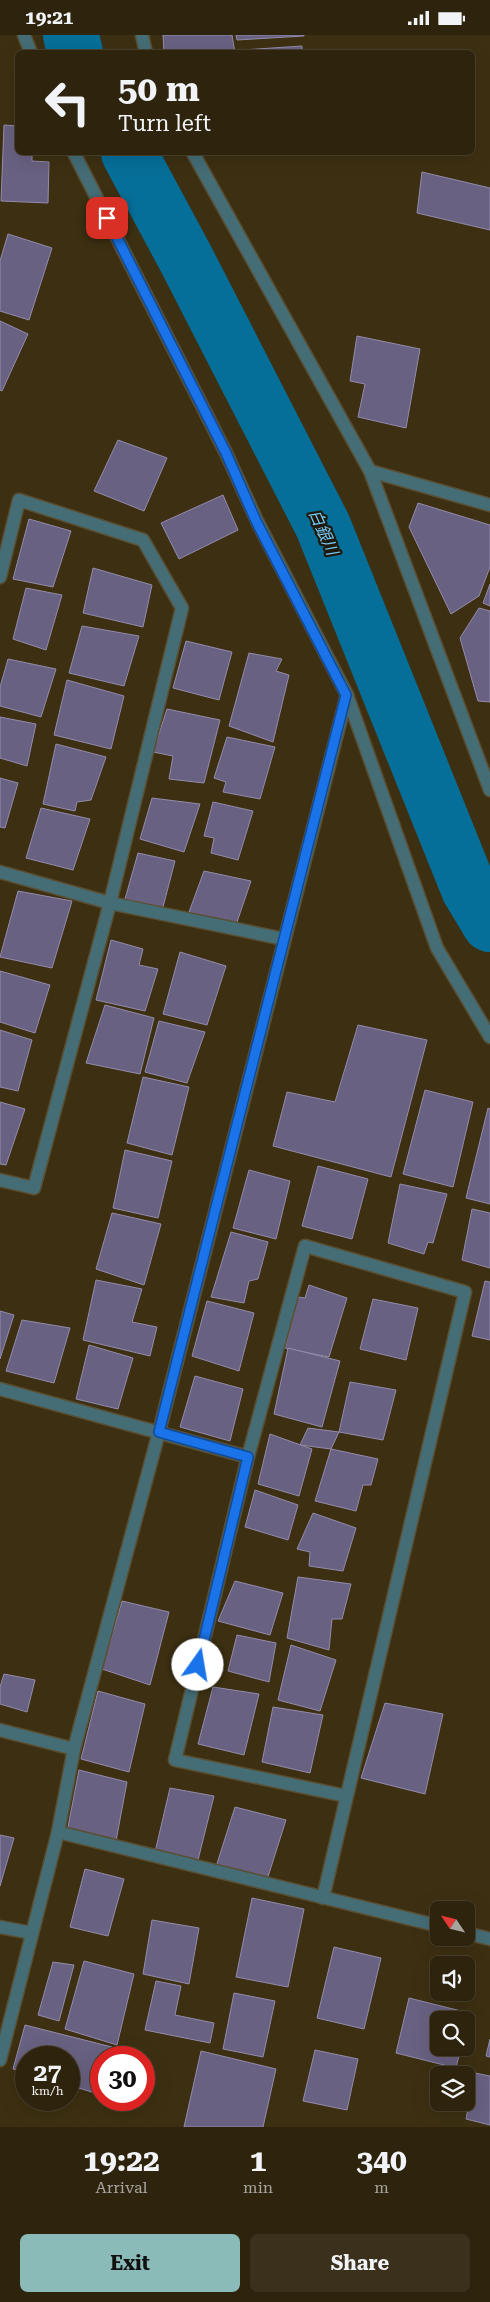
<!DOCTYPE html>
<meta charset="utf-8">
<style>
:root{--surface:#2e240e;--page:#3a301c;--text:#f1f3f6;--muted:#a7a49e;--line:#49412e;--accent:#8bbbb9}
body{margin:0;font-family:"Roboto Serif","Noto Sans JP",serif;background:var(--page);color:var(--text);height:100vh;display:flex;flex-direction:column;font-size:19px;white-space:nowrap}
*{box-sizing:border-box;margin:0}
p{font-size:16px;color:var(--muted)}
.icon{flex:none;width:28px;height:28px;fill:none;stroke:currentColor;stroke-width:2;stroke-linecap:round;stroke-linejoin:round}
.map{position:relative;height:2092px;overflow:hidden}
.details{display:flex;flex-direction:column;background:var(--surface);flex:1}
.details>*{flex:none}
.hud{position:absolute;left:15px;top:15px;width:460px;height:105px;border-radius:8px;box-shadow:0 5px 20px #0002,0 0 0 1px var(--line);background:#2e240e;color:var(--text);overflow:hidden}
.needle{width:32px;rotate:305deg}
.controls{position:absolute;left:430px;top:1866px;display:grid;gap:10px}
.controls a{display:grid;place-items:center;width:45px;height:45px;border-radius:8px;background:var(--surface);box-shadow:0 5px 20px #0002,0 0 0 1px var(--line);font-size:25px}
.speed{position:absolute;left:15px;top:2011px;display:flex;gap:10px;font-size:25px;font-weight:700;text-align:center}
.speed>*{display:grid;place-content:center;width:65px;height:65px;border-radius:50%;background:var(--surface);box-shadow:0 5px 20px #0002,0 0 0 1px var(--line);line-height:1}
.speed small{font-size:12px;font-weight:400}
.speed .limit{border:8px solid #d22;background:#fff;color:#111}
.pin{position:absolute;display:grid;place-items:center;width:42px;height:42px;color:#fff;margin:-21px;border-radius:10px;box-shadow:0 2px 8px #0006}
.me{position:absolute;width:55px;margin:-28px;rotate:13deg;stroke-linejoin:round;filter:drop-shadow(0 0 4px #0008)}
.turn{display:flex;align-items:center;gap:18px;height:105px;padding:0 20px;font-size:22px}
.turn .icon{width:65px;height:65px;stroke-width:2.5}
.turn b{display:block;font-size:35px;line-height:42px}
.eta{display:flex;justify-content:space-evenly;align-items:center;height:85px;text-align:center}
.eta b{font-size:30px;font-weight:700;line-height:35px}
.action{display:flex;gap:10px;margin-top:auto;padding:10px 20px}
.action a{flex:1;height:58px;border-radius:8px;background:var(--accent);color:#111;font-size:20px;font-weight:700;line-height:58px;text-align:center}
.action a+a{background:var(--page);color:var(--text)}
.status{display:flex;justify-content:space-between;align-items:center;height:35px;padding:0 25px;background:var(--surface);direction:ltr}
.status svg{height:14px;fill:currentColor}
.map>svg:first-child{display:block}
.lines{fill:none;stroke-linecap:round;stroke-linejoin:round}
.river{stroke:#066f99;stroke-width:56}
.building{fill:#696181;stroke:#938bac}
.minor-casing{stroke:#5a4e32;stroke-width:15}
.minor{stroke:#456d76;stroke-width:12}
.route-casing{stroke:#114b97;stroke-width:12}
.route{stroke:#1a73e8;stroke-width:9}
.labels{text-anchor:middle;stroke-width:4.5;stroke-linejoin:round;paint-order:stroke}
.water-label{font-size:16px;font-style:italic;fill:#72caf9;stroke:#1f190c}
</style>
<div class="status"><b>19:21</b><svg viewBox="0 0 49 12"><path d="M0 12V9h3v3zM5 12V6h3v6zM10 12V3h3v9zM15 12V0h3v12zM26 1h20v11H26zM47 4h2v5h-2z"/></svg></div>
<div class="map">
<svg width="490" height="2092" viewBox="0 0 490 2092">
<rect width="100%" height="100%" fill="#3d3012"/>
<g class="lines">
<!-- river -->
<g class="river">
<path d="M71,0L75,18"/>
<path d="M129,118L186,224L323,491L469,854L490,889"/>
</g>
</g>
<!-- building -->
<g class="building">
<path d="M163,0H232L235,18H164Z"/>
<path d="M236,0H304V1L237,5Z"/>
<path d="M302,11V18H242V15Z"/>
<path d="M4,90L18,91V118H32V126L49,127L48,168L1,166Z"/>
<path d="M422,137L490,153V195L417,178Z"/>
<path d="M8,199L52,213L29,285L0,276V226Z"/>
<path d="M0,286L28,299L2,356L0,355Z"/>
<path d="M357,301L420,314L406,393L358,382L365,349L350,346Z"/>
<path d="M118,405L167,423L144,476L94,456Z"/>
<path d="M223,460L238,495L179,524L161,488Z"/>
<path d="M418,468L490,490V532L479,561L451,579L409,492Z"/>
<path d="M29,484L71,496L53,552L13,544Z"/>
<path d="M93,533L152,550L143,592L83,578Z"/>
<path d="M490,549V571L483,568Z"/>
<path d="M26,553L62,560L46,615L13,604Z"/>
<path d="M479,573L490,576V667L478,666L460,603Z"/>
<path d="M82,591L139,601L124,651L69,638Z"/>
<path d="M186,606L232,617L219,665L173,653Z"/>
<path d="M249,618L282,624L276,636L289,640L273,707L229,691Z"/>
<path d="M8,624L56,634L41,682L0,671V652Z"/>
<path d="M67,645L124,661L111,714L54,700Z"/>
<path d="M167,674L220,685L204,748L169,744L173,721L153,717Z"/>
<path d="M0,682L36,689L27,731L0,723Z"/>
<path d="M227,702L275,712L260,764L223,757L226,747L214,743Z"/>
<path d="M56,709L106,722L91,765L77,767L75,776L43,769Z"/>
<path d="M0,743L18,748L5,793L0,792Z"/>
<path d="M152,763L200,769L184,817L140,804Z"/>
<path d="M213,767L253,776L238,825L211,818L214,803L204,801Z"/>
<path d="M41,773L90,784L73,835L26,823Z"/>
<path d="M138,818L175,826L163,872L125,864Z"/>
<path d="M204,836L251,846L236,890L189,877Z"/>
<path d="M18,856L72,866L52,933L0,922Z"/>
<path d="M111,905L143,914L139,930L158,934L145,976L96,965Z"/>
<path d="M180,917L226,931L207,990L163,979Z"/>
<path d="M0,936L50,950L35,998L0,987Z"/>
<path d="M105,970L154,983L140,1039L86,1028Z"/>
<path d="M159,986L205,997L187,1048L145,1037Z"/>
<path d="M358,990L427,1005L391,1142L273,1111L287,1057L335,1067Z"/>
<path d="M0,995L32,1005L18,1056L0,1052Z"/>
<path d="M143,1042L189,1052L172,1120L127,1108Z"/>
<path d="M425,1055L473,1067L453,1152L403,1139Z"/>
<path d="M0,1067L25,1074L6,1130L0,1129Z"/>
<path d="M488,1073L490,1074V1169L466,1163Z"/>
<path d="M125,1115L172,1126L158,1183L113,1173Z"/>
<path d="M318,1131L368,1144L352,1204L302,1191Z"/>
<path d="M249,1135L290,1146L276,1204L233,1193Z"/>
<path d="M400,1149L447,1159L433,1208L428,1207L424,1219L388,1208Z"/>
<path d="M472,1174L490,1178V1233L462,1225Z"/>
<path d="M112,1178L161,1189L144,1250L96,1234Z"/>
<path d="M231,1197L268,1207L258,1244L249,1246L244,1268L211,1262Z"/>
<path d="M96,1245L142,1254L132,1287L157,1292L150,1321L83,1305Z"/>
<path d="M485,1246L490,1247V1305L472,1301Z"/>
<path d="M309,1250L347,1263L329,1322L285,1313L298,1262L305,1263Z"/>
<path d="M373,1264L418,1273L406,1325L360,1314Z"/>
<path d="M207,1266L254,1278L239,1336L192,1321Z"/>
<path d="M0,1276L14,1280L0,1324Z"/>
<path d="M22,1285L70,1293L54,1348L6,1336Z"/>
<path d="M89,1310L133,1323L118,1374L76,1364Z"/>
<path d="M288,1313L340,1326L322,1392L274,1379Z"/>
<path d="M195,1341L243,1354L230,1406L180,1392Z"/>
<path d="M350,1347L396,1355L383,1405L339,1397Z"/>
<path d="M308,1393L339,1397L331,1414L300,1410Z"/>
<path d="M270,1399L312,1414L299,1461L258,1449Z"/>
<path d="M331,1414L378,1424L371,1450H363L356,1476L315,1466Z"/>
<path d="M255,1455L298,1470L288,1505L245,1492Z"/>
<path d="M313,1478L356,1493L343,1536L309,1531L310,1517L297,1514Z"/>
<path d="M298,1542L351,1549L342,1584H332L329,1615L287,1603Z"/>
<path d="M235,1546L283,1558L270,1600L218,1586Z"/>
<path d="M122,1566L169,1577L150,1650L102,1634Z"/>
<path d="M237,1600L276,1608L269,1647L228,1636Z"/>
<path d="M291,1610L336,1625L320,1676L278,1665Z"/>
<path d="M4,1639L35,1645L27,1677L0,1669V1652Z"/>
<path d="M213,1652L259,1659L244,1720L198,1709Z"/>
<path d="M98,1656L145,1669L129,1737L81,1724Z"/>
<path d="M385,1668L443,1679L425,1759L361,1743Z"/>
<path d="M273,1672L323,1680L310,1738L262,1727Z"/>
<path d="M79,1735L127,1747L116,1806L67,1797Z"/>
<path d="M170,1753L214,1761L197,1829L155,1817Z"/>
<path d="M235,1772L286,1785L266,1848L214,1838Z"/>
<path d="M0,1800L14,1803L0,1851Z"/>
<path d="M85,1834L124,1844L108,1901L70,1892Z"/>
<path d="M252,1863L304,1874L288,1952L236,1942Z"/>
<path d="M152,1885L199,1893L189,1949L143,1939Z"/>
<path d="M334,1912L381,1923L364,1994L317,1983Z"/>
<path d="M84,1926L134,1939L117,2010L65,1994Z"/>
<path d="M53,1927L74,1930L59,1986L38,1980Z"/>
<path d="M156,1946L181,1951L175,1980L214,1988L210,2008L145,1995Z"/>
<path d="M234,1958L275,1966L263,2022L223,2014Z"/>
<path d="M409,1963L469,1978L466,1991V1985H439V2012H461L456,2033L396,2018Z"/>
<path d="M25,1990L112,2012L109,2022H101V2048L98,2059L69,2050V2022H26V2038L13,2034Z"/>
<path d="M490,2004V2022L486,2021Z"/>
<path d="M315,2015L358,2024L347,2075L303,2066Z"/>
<path d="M201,2016L276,2034L263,2092H184Z"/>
<path d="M475,2038L490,2041V2090L466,2084Z"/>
</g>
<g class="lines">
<!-- minor casing -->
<g class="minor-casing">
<g id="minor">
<path d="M24,0L31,18"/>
<path d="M142,0L146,18"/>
<path d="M74,118L226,418L257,486L347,660L437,913L490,1002"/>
<path d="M193,118L370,436L490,755"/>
<path d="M370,436L490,470"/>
<path d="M0,542L19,465L143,505L182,573L110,868L34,1153L0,1145"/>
<path d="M0,837L110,868L284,904"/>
<path d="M0,1354L248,1422L305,1211L465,1257L323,1863"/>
<path d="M248,1422L175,1725L346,1761"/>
<path d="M0,1695L74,1714"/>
<path d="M58,1797L439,1891"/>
<path d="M0,1892L32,1898"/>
<path d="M466,1898L490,1904"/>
<path d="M0,2025L58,1797L74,1714L159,1397L347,660"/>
</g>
</g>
<!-- minor -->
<use href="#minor" class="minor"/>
</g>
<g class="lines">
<!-- route casing -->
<g class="route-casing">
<path id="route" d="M107,183L226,418L256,486L346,660L159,1397L248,1422L198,1630"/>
</g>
<!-- route -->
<use href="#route" class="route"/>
</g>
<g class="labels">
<!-- water labels -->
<g class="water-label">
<text transform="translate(324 497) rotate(66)" y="6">白銀川</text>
</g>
</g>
</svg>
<div class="controls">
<a><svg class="needle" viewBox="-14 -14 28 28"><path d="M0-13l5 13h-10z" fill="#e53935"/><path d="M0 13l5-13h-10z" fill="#a7a49e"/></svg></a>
<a><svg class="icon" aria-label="sound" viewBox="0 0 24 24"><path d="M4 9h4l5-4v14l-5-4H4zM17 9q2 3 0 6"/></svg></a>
<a><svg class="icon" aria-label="search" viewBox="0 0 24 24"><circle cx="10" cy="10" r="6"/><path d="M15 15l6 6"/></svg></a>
<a><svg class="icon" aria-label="layers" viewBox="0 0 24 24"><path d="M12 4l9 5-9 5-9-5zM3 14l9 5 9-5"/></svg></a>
</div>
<div class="speed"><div>27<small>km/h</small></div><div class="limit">30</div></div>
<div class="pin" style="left:107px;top:183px;background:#d93025"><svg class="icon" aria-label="arrive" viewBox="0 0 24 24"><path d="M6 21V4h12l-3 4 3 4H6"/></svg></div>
<svg class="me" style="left:198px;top:1630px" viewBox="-20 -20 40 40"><circle r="19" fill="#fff"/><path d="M0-13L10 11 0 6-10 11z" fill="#1a73e8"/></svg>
<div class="hud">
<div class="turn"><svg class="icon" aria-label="left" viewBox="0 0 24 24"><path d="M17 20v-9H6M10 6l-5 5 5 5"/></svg><div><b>50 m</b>Turn left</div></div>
</div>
</div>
<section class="details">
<div class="eta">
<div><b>19:22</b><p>Arrival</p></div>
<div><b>1</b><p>min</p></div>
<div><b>340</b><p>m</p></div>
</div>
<div class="action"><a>Exit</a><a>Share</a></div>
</section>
